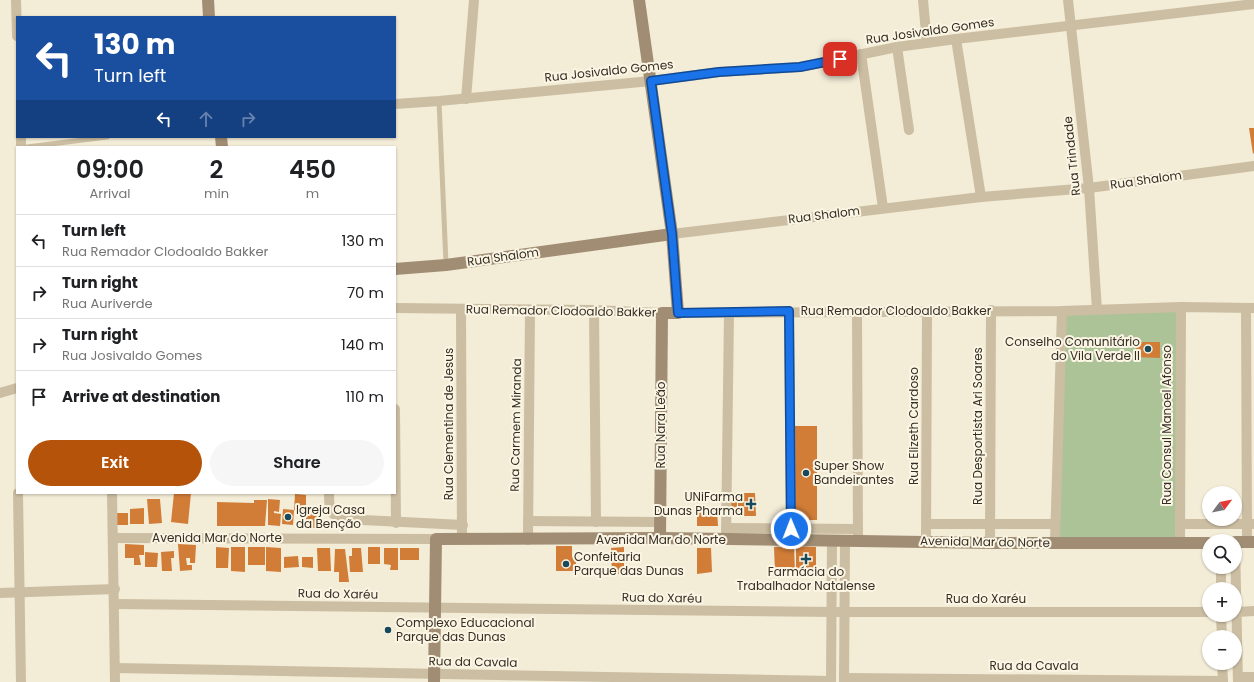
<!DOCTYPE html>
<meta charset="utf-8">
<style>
:root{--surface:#fff;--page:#f6f6f6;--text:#202124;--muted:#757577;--line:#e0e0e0;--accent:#b45309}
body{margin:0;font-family:Poppins,sans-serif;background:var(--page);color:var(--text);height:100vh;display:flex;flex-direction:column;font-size:15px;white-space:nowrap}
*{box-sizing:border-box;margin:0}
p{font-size:13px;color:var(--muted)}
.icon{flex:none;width:22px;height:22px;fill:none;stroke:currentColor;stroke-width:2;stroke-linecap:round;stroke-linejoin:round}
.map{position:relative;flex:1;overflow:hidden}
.side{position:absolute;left:16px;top:146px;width:380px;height:348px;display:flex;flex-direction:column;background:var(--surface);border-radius:0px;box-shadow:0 1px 3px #0004}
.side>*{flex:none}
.hud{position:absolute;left:16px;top:16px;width:380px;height:122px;border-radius:0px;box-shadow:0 1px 3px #0004;background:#1a4fa0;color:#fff;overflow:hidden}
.needle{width:26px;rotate:58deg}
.controls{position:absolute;left:1202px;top:486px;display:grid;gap:8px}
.controls a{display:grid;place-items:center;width:40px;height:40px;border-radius:50%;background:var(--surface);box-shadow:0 1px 3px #0004;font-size:20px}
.pin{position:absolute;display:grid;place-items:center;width:34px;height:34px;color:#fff;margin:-17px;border-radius:8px;box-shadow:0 2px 6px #0006}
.me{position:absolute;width:44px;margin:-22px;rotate:359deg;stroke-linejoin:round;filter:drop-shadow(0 0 3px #0008)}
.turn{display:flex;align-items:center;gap:14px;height:84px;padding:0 12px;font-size:18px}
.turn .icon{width:52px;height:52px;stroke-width:2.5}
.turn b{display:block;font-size:28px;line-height:34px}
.lanes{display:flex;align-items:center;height:38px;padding:0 12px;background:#0003;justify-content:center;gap:20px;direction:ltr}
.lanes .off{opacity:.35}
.eta{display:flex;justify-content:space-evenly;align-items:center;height:68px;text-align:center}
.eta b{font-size:24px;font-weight:600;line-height:28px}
.cta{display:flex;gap:8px;margin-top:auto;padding:8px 12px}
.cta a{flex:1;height:46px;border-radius:24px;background:var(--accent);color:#fff;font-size:16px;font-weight:600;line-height:46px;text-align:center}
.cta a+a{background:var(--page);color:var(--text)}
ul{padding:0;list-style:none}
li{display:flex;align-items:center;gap:12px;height:52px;padding:0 12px;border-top:1px solid var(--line)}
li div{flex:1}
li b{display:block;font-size:15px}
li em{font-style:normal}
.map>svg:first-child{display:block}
.green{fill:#abc396}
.building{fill:#d17d38}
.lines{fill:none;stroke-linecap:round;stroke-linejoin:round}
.lane{stroke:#ccbea2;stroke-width:5}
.street{stroke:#ccbea2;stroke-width:10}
.secondary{stroke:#a08d74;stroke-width:12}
.route-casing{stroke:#114b97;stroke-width:10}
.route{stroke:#1a73e8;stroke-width:7}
.poi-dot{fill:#17495b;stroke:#fbf5e4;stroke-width:1.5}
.labels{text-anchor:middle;stroke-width:4;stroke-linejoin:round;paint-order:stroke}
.street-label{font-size:12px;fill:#362e25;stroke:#fbf5e4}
.poi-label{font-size:12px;fill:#362e25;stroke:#fbf5e4;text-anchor:start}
</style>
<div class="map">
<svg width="1254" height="682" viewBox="0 0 1254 682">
<rect width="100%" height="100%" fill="#f3ecd7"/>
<!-- green -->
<path class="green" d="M1181,307L1175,542L1055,539L1062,311Z"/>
<!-- building -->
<g class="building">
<path d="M1249,128H1254V153L1253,154Z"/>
<path d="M1137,342H1160V358L1135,357Z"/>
<rect x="794" y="426" width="23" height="94"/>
<path d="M174,493H191L188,524L171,522Z"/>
<rect x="728" y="493" width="9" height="23"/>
<path d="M738,493H755L756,516H738Z"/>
<path d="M295,494L306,495V509H314V516H317V522H321V528H306V511L294,510L293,525L282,524L283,509L294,510Z"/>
<path d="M147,499H160L162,523L149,524Z"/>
<path d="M268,499L280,500L279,512L274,511V513L281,514L280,526L268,525Z"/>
<path d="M254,500H267L265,526H217V502L254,503Z"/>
<path d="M144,508V524H130V509Z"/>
<path d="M697,511H717L718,526H697Z"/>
<path d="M115,513H128V525H114Z"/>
<path d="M125,544L144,545V555H139L141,565H134V558H125Z"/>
<path d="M178,544L196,545L195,563H190V558H186L187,565H192V570L180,571Z"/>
<path d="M556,546H572V557H576V571H556Z"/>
<path d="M794,546L795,572H775L774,547Z"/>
<path d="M796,546L816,547V571H796Z"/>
<path d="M216,547L229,548L228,568H216Z"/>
<path d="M231,547H245V572L231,571Z"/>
<rect x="248" y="547" width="17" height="18"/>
<path d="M266,547L281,548V572L266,571Z"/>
<rect x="368" y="547" width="12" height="17"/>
<path d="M624,547V568H627V574H612L611,548Z"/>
<path d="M317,548H330L331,571H318Z"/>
<path d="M352,548H361L363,572H350L349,556H352Z"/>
<path d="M384,548H398V570H390L391,565L384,564Z"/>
<rect x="400" y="548" width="19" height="12"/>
<path d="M697,548H711L712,572L697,574Z"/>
<path d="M335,549H345L349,582H339V572H334Z"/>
<path d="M174,551V558H171L172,571H162L161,552Z"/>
<path d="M145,552L158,553L157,567H145Z"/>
<path d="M298,556L299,567L284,568V557Z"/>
<path d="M302,557H313V568L302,567Z"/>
</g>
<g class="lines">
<!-- lane -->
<g class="lane">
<path d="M439,101L446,264"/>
<path d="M27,147L107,137"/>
</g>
<!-- street -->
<g class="street">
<path d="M16,0L17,36"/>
<path d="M923,0L927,43"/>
<path d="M1068,0L1089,188L1097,310"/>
<path d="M956,39L981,197"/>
<path d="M897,47L909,130"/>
<path d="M861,54L883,208"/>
<path d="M466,99L474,0"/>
<path d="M395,104L439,101L651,81L719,72L800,67L897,47L956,39L1254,4"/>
<path d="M21,137V147"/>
<path d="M672,234L981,197L1089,188L1254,166"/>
<path d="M395,308L594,310L662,313"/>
<path d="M1246,308L1247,542"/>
<path d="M461,309L462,540"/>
<path d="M594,310L596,522"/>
<path d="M789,311L791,540"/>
<path d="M857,312L858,541"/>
<path d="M678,313L1062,311L1181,307L1254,308"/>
<path d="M0,393L17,388"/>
<path d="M395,409L396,523"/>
<path d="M18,493L21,682"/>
<path d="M112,493L115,682"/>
<path d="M329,493C329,506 329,516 343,519L463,525"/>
<path d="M528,521L660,522"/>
<path d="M927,524H1055"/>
<path d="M1180,524H1254"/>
<path d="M726,528L858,529"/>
<path d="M113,538L436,539"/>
<path d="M528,540L530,310"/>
<path d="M726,540L729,313"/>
<path d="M926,541L927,311"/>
<path d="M1055,542L1062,311"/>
<path d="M1180,542L1181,307"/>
<path d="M990,543L991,310"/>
<path d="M1235,543L1238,682"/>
<path d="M1221,567V589"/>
<path d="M0,593L115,589"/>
<path d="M115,604L832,612H1209"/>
<path d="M1237,612L1254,611"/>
<path d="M1221,615L1222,637"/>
<path d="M1222,663L1223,682"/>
<path d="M115,668L831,681"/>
<path d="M1238,677H1254"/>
<path d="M844,678L1223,681"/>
<path d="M831,682L832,541"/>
<path d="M844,682L845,541"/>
</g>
<!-- secondary -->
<g class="secondary">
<path d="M208,0L209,17"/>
<path d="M639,0L672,234L678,313H662L660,538"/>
<path d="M221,137L222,147"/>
<path d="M395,269L446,265L672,234"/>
<path d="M1235,542H1254"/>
<path d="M434,682L436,539L660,538L990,543H1209"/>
</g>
</g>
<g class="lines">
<!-- route casing -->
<g class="route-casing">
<path id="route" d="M791,529L789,311L678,313L672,234L651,81L719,72L800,67L840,59"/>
</g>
<!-- route -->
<use href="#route" class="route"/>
</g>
<!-- markers -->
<g class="poi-dot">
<circle cx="1148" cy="349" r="4"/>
<circle cx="806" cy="473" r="4"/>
<path d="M749 498h4v4h4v4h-4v4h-4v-4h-4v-4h4z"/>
<circle cx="288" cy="517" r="4"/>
<path d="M804 553h4v4h4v4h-4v4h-4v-4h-4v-4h4z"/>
<circle cx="566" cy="564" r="4"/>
<circle cx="388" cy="630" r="4"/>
</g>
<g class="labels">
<!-- street labels -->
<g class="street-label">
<text transform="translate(930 31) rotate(-8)" y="4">Rua Josivaldo Gomes</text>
<text transform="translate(609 71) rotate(-6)" y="4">Rua Josivaldo Gomes</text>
<text transform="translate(1072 156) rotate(-96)" y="4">Rua Trindade</text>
<text transform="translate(1146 180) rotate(-8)" y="4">Rua Shalom</text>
<text transform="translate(824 215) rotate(-7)" y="4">Rua Shalom</text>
<text transform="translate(503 257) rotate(-8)" y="4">Rua Shalom</text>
<text transform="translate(561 311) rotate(1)" y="4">Rua Remador Clodoaldo Bakker</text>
<text x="896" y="315">Rua Remador Clodoaldo Bakker</text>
<text transform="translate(449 424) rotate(-90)" y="4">Rua Clementina de Jesus</text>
<text transform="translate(516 425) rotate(-89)" y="4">Rua Carmem Miranda</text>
<text transform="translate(661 425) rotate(-90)" y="4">Rua Nara Leão</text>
<text transform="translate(1167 425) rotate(-90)" y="4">Rua Consul Manoel Afonso</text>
<text transform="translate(914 426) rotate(-90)" y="4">Rua Elizeth Cardoso</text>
<text transform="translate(978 426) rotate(-90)" y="4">Rua Desportista Ari Soares</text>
<text x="217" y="542">Avenida Mar do Norte</text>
<text x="661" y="544">Avenida Mar do Norte</text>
<text transform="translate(985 542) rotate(1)" y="4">Avenida Mar do Norte</text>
<text transform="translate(338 594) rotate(1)" y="4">Rua do Xaréu</text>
<text transform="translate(662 598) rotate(1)" y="4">Rua do Xaréu</text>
<text x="986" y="603">Rua do Xaréu</text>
<text transform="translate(473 662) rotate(1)" y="4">Rua da Cavala</text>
<text x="1034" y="670">Rua da Cavala</text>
</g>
<!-- poi labels -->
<g class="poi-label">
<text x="1140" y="346" text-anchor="end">Conselho Comunitário<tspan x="1140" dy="14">do Vila Verde II</tspan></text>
<text x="814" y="470">Super Show<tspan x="814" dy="14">Bandeirantes</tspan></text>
<text x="743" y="501" text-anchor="end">UNiFarma<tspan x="743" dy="14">Dunas Pharma</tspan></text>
<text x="296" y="514">Igreja Casa<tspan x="296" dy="14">da Benção</tspan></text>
<text x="574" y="561">Confeitaria<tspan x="574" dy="14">Parque das Dunas</tspan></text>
<text x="806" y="576" text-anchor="middle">Farmácia do<tspan x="806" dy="14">Trabalhador Natalense</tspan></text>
<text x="396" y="627">Complexo Educacional<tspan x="396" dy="14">Parque das Dunas</tspan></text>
</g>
</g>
</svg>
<div class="controls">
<a><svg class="needle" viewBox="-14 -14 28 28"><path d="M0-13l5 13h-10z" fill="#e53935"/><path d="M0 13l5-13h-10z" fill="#757577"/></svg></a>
<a><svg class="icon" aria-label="search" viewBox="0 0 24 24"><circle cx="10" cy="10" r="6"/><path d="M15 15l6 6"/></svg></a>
<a>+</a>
<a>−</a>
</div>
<div class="pin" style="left:840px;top:59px;background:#d93025"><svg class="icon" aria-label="arrive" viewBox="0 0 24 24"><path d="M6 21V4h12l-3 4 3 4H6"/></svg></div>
<svg class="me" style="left:791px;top:529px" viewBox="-20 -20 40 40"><circle r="17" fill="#1a73e8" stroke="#fff" stroke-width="3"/><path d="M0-11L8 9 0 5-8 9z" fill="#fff"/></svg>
<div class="hud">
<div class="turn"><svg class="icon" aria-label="left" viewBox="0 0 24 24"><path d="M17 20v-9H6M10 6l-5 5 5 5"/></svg><div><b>130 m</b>Turn left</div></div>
<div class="lanes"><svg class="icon" aria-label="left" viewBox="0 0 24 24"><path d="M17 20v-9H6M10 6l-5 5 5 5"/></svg><svg class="icon off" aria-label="ahead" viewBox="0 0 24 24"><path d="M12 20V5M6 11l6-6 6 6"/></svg><svg class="icon off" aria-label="right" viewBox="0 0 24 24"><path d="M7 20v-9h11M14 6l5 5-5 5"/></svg></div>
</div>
<section class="side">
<div class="eta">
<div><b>09:00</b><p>Arrival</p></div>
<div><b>2</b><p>min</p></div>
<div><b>450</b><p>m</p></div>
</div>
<ul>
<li><svg class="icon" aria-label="left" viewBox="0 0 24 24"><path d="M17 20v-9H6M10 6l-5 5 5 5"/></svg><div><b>Turn left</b><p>Rua Remador Clodoaldo Bakker</p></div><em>130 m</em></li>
<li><svg class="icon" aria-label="right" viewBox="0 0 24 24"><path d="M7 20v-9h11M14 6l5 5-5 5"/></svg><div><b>Turn right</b><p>Rua Auriverde</p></div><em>70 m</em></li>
<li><svg class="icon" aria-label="right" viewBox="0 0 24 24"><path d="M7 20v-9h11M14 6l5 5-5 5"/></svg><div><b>Turn right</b><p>Rua Josivaldo Gomes</p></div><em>140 m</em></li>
<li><svg class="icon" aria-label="arrive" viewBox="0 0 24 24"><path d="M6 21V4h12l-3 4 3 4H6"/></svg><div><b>Arrive at destination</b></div><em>110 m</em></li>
</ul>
<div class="cta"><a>Exit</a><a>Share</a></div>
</section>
</div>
